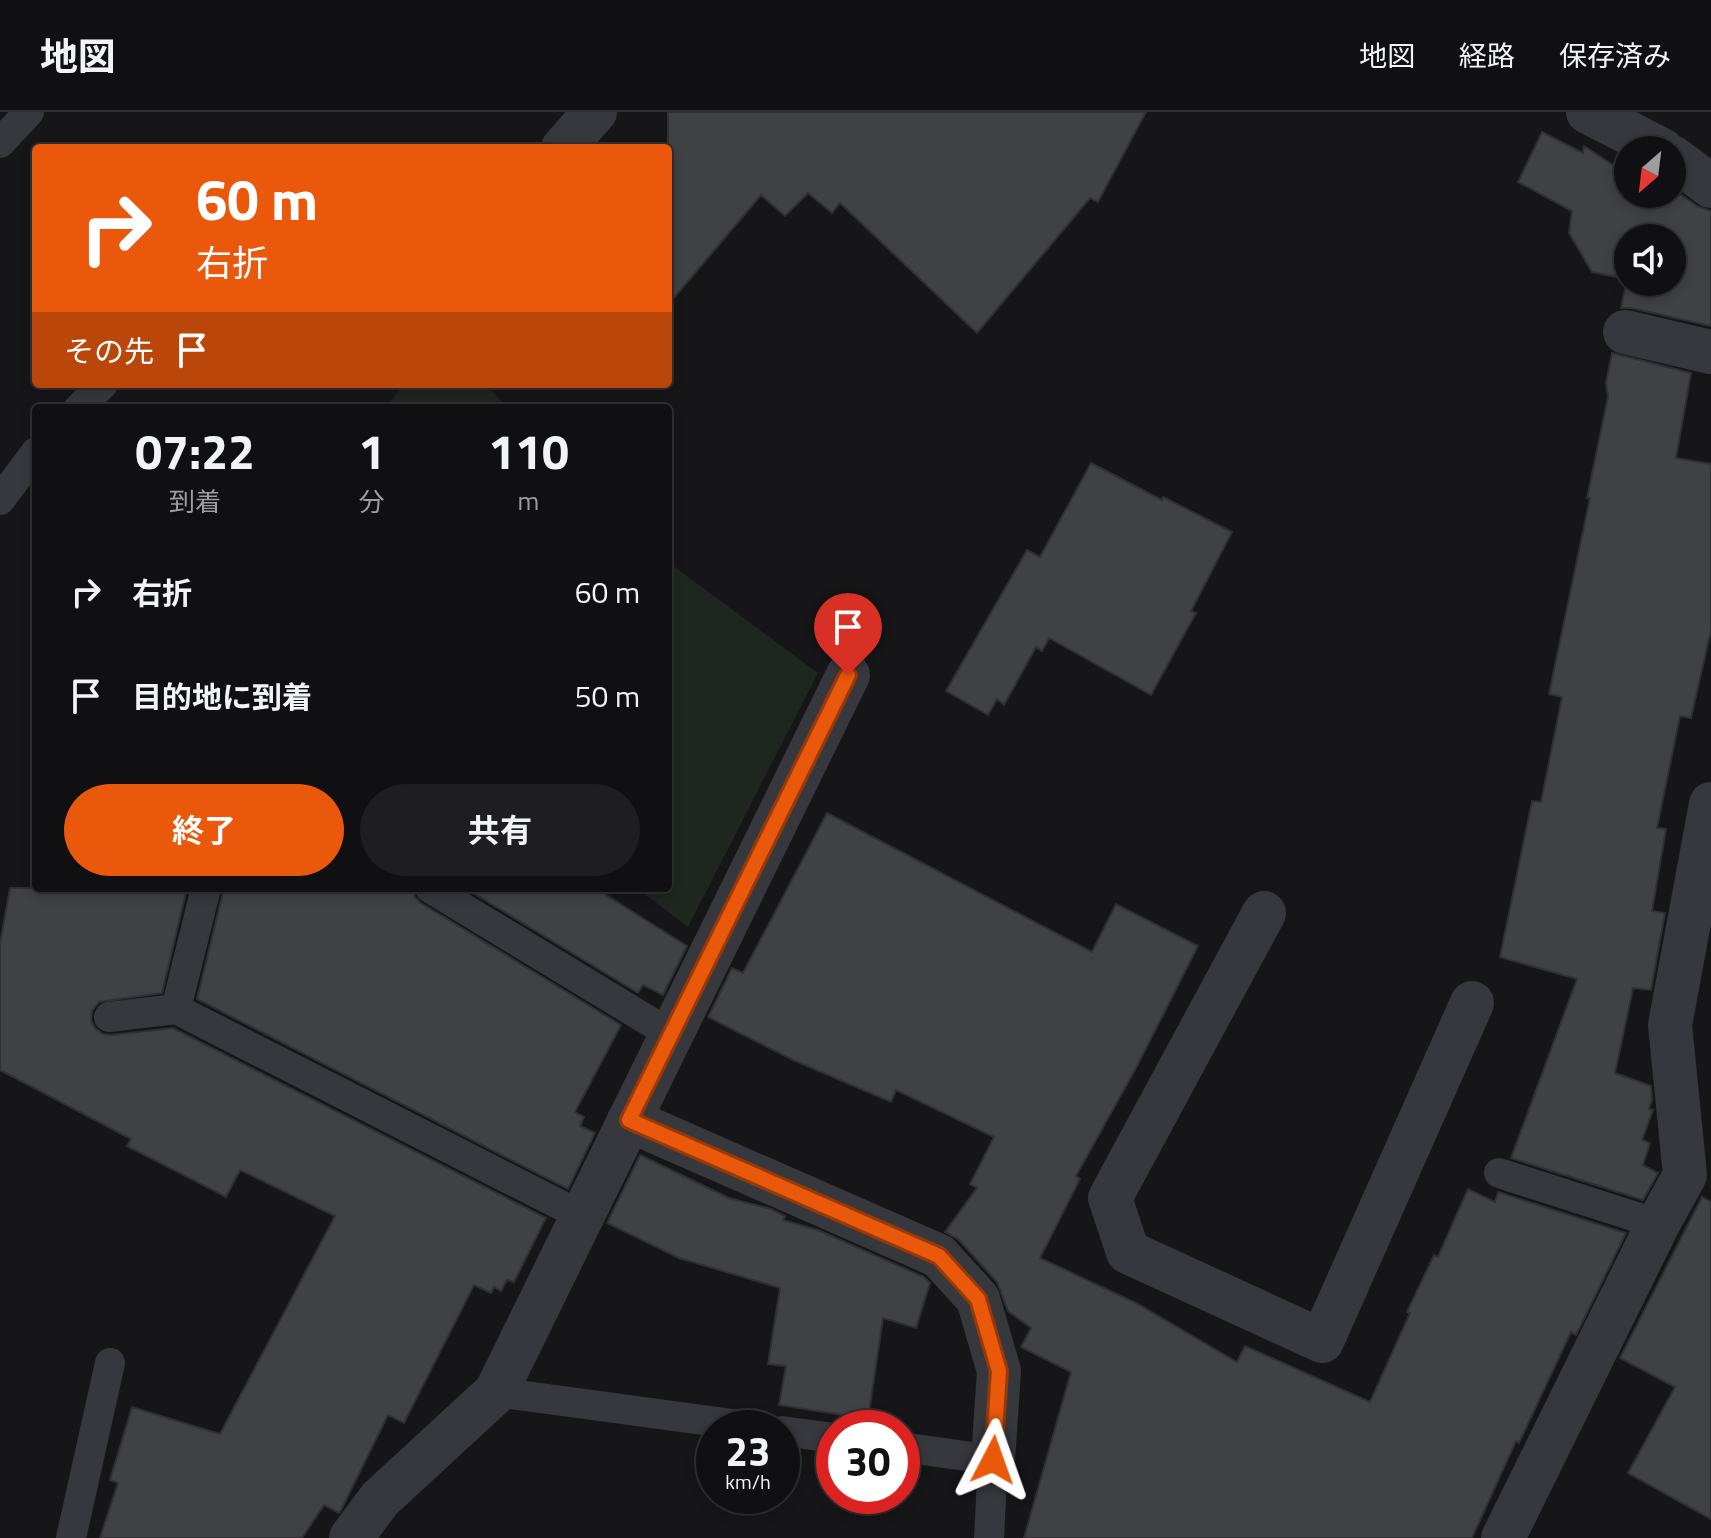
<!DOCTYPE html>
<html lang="ja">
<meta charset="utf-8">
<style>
:root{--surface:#101012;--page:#1e1e20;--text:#f1f3f6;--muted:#9c9d9f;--line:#303032;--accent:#ea580c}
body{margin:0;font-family:"Titillium Web","Noto Sans JP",sans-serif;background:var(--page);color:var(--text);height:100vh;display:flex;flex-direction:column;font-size:30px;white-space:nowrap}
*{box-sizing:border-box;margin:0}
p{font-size:26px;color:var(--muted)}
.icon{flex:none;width:44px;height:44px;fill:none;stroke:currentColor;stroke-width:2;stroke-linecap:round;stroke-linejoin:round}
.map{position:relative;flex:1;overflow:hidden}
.side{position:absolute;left:32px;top:292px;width:640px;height:488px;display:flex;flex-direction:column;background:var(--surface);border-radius:8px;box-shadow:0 4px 12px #0003,0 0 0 2px var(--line)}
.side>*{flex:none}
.guide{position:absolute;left:32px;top:32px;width:640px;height:244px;border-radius:8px;box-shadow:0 4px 12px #0003,0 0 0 2px var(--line);background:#ea580c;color:#fff;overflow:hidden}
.needle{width:52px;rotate:208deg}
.tools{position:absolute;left:1614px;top:24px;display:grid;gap:16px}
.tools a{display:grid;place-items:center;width:72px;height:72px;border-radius:50%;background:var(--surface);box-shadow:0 4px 12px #0003,0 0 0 2px var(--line);font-size:40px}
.speed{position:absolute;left:696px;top:1298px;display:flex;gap:16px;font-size:40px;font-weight:700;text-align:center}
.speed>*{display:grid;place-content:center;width:104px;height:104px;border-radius:50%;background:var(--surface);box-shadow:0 4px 12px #0003,0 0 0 2px var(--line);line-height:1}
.speed small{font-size:20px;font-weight:400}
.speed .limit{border:12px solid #d22;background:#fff;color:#111}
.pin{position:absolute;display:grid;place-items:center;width:68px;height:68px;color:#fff;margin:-82px -34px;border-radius:50% 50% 50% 0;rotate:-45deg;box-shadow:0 0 8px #0007}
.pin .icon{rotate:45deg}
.me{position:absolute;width:88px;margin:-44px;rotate:4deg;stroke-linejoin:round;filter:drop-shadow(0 0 6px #0008)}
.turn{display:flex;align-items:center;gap:28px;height:168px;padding:0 32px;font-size:36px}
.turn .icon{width:104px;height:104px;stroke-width:2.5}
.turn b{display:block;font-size:56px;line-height:68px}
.then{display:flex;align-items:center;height:76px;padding:0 32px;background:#0003;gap:16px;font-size:30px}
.eta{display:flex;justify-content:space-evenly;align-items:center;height:136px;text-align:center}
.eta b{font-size:48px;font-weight:700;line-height:56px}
.button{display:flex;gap:16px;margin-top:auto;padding:16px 32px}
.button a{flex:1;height:92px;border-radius:48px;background:var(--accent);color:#fff;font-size:32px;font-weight:700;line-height:92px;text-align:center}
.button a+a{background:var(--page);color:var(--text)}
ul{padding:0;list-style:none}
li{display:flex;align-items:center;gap:24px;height:104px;padding:0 32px}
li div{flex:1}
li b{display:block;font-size:30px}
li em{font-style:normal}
header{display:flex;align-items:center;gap:48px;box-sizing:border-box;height:112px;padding:0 40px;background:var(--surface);border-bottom:2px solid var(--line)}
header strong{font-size:38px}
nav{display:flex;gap:44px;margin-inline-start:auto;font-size:28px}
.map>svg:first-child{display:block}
.green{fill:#1e261f}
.building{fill:#404145;stroke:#303034;stroke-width:2;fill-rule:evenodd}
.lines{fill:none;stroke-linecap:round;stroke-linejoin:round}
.lane{stroke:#37383d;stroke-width:30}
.street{stroke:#37383d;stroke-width:44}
.route-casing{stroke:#983908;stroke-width:20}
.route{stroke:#ea580c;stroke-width:14}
</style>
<header>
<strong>地図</strong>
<nav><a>地図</a><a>経路</a><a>保存済み</a></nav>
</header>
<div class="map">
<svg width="1711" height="1426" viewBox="0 0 1711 1426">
<rect width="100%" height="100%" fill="#161618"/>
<!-- green -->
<g class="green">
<path d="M405,272H485L508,296H385Z"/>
<path d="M668,450L818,561L688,815L637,776H668Z"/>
</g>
<!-- building -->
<g class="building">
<path d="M668,0H1146L1098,90L1090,86L977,221L840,91L832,101L808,81L785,104L761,83L668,193Z"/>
<path d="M1542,20L1583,41L1584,34L1628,63V82H1680L1697,94L1711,99V214L1631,196H1621L1627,167L1592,160L1569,121L1572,99L1518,70ZM1628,126H1672V170H1628Z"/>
<path d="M1612,241L1691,261L1676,346L1711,352V518L1691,606L1680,604L1657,716L1666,717L1652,799L1665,801L1651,878L1633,876L1615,961L1651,974L1652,988L1649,997L1653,998L1642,1028L1650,1031L1643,1053L1658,1061L1643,1088L1511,1046L1577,867L1500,845L1532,689L1541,690L1562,585L1549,582L1590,386H1587L1608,285L1606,271Z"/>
<path d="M1091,351L1162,388L1163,385L1232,420L1191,499L1196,501L1151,583L1049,526L1042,539L1036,535L1004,593L997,587L988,603L946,579L1027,438L1040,445Z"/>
<path d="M827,701L1092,840L1116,792L1198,834L1136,956L1076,1064L1080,1067L1040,1146L1136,1191L1237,1250L1245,1234L1370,1290L1410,1201L1407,1200L1434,1143L1438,1145L1468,1077L1495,1090L1498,1080L1626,1121L1576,1223L1571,1220L1519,1331L1516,1329L1472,1426H1024L1071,1260L1021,1235L1031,1216L1008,1199L997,1170L958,1127L945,1120L977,1076L970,1072L994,1025L896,978L891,990L793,948L708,905L732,856L743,861Z"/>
<path d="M10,776H187L162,881L99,890L92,899L91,908L95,916L103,922L111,923L173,916L546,1106L514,1170L507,1168L501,1179L494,1175L491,1181L474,1173L404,1311L388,1303L342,1396L339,1401L324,1393L302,1426H100L118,1371L110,1368L132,1295L220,1322L335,1104L240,1058L226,1085L127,1034L131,1027L0,958V832Z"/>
<path d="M224,776H412L415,785L421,791L621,913L575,1000L584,1005L580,1014L595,1021L568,1077L197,887Z"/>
<path d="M465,776H595L687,834L663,883L643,873L638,881Z"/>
<path d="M640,1043L729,1086L771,1097L785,1104L783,1108L818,1118L924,1165L930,1171L916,1216L883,1206L868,1307L779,1293L786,1254L768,1252L780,1176L679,1146L607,1111Z"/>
<path d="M1702,1085L1711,1090V1407L1628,1361L1675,1275L1620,1246Z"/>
</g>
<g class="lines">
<!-- lane -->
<g class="lane">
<path d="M0,31L29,0"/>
<path d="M79,296L103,272"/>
<path d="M0,388L36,340"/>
<path d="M206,776L176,897L582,1104"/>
<path d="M430,776L672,923"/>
<path d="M109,905L176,897"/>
<path d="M1499,1061L1658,1112"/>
<path d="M496,1280L762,1316"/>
<path d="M782,1319L834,1326"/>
<path d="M902,1335L993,1348L989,1426"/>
<path d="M71,1426L110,1251"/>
</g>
<!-- street -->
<g class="street">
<path d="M1588,0L1662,38"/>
<path d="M563,36L595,0"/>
<path d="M1672,45L1711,74"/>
<path d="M1625,220L1711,240"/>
<path d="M1264,801L1110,1086L1128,1140L1322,1229L1472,891"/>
<path d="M629,1008L939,1144L978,1187L999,1259L993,1348"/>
<path d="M351,1426L380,1387L496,1280L848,563"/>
<path d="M1503,1426L1658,1112L1685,1063L1670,913L1711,692"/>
</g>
</g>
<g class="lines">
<!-- route casing -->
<g class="route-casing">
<path id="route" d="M848,563L629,1008L939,1144L978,1187L999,1259L993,1348"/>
</g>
<!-- route -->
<use href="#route" class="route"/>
</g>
</svg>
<div class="tools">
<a><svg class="needle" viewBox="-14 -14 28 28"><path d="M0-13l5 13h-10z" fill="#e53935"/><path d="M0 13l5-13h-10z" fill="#9c9d9f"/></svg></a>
<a><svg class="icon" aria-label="sound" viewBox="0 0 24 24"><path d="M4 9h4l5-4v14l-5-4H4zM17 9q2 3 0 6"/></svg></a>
</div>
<div class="speed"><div>23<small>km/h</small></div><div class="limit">30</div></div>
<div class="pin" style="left:848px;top:563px;background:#d93025"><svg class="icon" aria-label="arrive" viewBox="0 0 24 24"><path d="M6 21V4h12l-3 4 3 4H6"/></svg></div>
<svg class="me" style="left:993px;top:1348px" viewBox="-20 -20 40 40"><path d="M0-17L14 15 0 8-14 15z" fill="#ea580c" stroke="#fff" stroke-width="4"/></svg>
<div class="guide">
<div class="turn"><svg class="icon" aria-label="right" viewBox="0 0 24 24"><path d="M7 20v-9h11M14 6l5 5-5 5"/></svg><div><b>60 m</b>右折</div></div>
<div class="then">その先<svg class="icon" aria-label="arrive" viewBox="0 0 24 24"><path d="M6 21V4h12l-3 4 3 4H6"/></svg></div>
</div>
<section class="side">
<div class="eta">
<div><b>07:22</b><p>到着</p></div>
<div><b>1</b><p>分</p></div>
<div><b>110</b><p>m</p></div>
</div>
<ul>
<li><svg class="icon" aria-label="right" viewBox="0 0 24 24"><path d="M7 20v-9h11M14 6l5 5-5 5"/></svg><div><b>右折</b></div><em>60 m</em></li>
<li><svg class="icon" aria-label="arrive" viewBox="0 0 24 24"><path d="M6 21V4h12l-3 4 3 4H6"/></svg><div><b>目的地に到着</b></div><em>50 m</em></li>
</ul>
<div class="button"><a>終了</a><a>共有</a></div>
</section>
</div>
